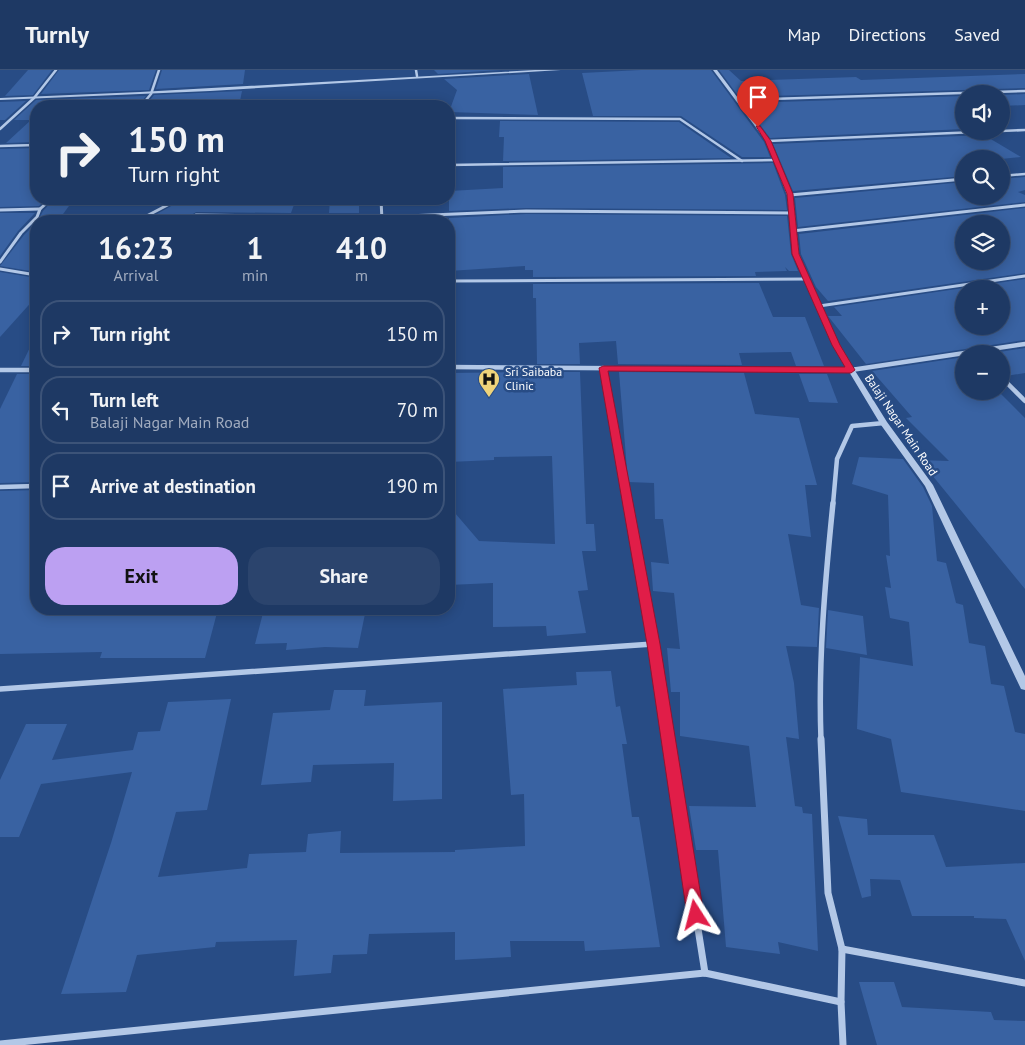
<!DOCTYPE html>
<meta charset="utf-8">
<style>
:root{--surface:#1e3964;--page:#2b446d;--text:#f1f3f6;--muted:#a1acbf;--line:#3c5378;--accent:#bca0f2}
body{margin:0;font-family:"PT Sans",sans-serif;background:var(--page);color:var(--text);height:100vh;display:flex;flex-direction:column;font-size:19px;white-space:nowrap}
*{box-sizing:border-box;margin:0}
p{font-size:16px;color:var(--muted)}
.icon{flex:none;width:28px;height:28px;fill:none;stroke:currentColor;stroke-width:2;stroke-linecap:round;stroke-linejoin:round}
.map{position:relative;flex:1;overflow:hidden}
.drawer{position:absolute;left:30px;top:145px;width:425px;height:400px;display:flex;flex-direction:column;background:var(--surface);border-radius:20px;box-shadow:0 2px 12px #0003,0 0 0 1px var(--line)}
.drawer>*{flex:none}
.top-card{position:absolute;left:30px;top:30px;width:425px;height:105px;border-radius:20px;box-shadow:0 2px 12px #0003,0 0 0 1px var(--line);background:#1e3964;color:var(--text);overflow:hidden}
.controls{position:absolute;left:955px;top:15px;display:grid;gap:10px}
.controls a{display:grid;place-items:center;width:55px;height:55px;border-radius:50%;background:var(--surface);box-shadow:0 2px 12px #0003,0 0 0 1px var(--line);font-size:25px}
.pin{position:absolute;display:grid;place-items:center;width:42px;height:42px;color:#fff;margin:-51px -21px;border-radius:50% 50% 50% 0;rotate:-45deg;box-shadow:0 0 5px #0007}
.pin .icon{rotate:45deg}
.me{position:absolute;width:55px;margin:-28px;rotate:351deg;stroke-linejoin:round;filter:drop-shadow(0 0 4px #0008)}
.turn{display:flex;align-items:center;gap:18px;height:105px;padding:0 15px;font-size:22px}
.turn .icon{width:65px;height:65px;stroke-width:2.5}
.turn b{display:block;font-size:35px;line-height:42px}
.eta{display:flex;justify-content:space-evenly;align-items:center;height:85px;text-align:center}
.eta b{font-size:30px;font-weight:600;line-height:35px}
.cta{display:flex;gap:10px;margin-top:auto;padding:10px 15px}
.cta a{flex:1;height:58px;border-radius:20px;background:var(--accent);color:#111;font-size:20px;font-weight:600;line-height:58px;text-align:center}
.cta a+a{background:var(--page);color:var(--text)}
ul{padding:0;list-style:none}
li{display:flex;align-items:center;gap:15px;height:68px;margin:0 10px 8px;padding:0 5px;border:2px solid var(--line);border-radius:20px}
li div{flex:1}
li b{display:block;font-size:19px}
li em{font-style:normal}
header{display:flex;align-items:center;gap:30px;box-sizing:border-box;height:70px;padding:0 25px;background:var(--surface);border-bottom:1px solid var(--line)}
header strong{font-size:24px}
nav{display:flex;gap:28px;margin-inline-start:auto;font-size:18px}
.map>svg:first-child{display:block}
.building{fill:#3962a2;fill-rule:evenodd}
.lines{fill:none;stroke-linecap:round;stroke-linejoin:round}
.minor-far4{stroke:#b3c8e7;stroke-width:2.5}
.minor-far3{stroke:#b3c8e7;stroke-width:3}
.minor-far2{stroke:#b3c8e7;stroke-width:4.5}
.minor-far1{stroke:#b3c8e7;stroke-width:5.5}
.minor{stroke:#b3c8e7;stroke-width:7}
.tertiary{fill:#b3c8e7;fill-rule:evenodd}
.route{fill:#e11d48;stroke:#92132f}
.labels{text-anchor:middle;stroke-width:5;stroke-linejoin:round;paint-order:stroke}
.far-poi-label{font-size:12px;fill:#fff;stroke:#284c85;text-anchor:start}
.far-street-label{font-size:12px;fill:#fff;stroke:#284c85}
</style>
<header>
<strong>Turnly</strong>
<nav><a>Map</a><a>Directions</a><a>Saved</a></nav>
</header>
<div class="map">
<svg width="1025" height="975" viewBox="0 0 1025 975">
<rect width="100%" height="100%" fill="#284c85"/>
<!-- building -->
<g class="building">
<path d="M28,0H52L33,25L5,26Z"/>
<path d="M59,0H156L149,20L41,24Z"/>
<path d="M162,0H245L243,14L156,19Z"/>
<path d="M434,0H501L438,4Z"/>
<path d="M641,0H711L764,72L770,87H742L681,46H593L582,3Z"/>
<path d="M719,0H729L741,11L856,7L861,10L1025,4V18L739,27Z"/>
<path d="M529,4L538,45L449,42L457,20L444,9Z"/>
<path d="M242,21L239,36H145L154,25Z"/>
<path d="M1025,24V35L1001,36V25Z"/>
<path d="M146,26L138,36H36V72L6,73L31,50H14L36,30Z"/>
<path d="M964,26V59L770,68L744,33Z"/>
<path d="M26,31L5,50H0V32Z"/>
<path d="M500,51L679,52L731,88L503,91L504,67H499Z"/>
<path d="M984,65L1021,87L1001,89H964V106L793,121L773,74Z"/>
<path d="M36,78V129H46L39,136L0,137V79Z"/>
<path d="M773,93L785,125L787,140L526,138L449,141V121L503,118V97Z"/>
<path d="M1025,107V120L1018,122L1025,125V132L798,157L795,128L964,112V126H1001V109Z"/>
<path d="M54,129H74L58,151H38L43,141Z"/>
<path d="M184,129H213L235,135L236,129H296L291,143L196,142L193,144L196,148L289,149L288,151H144Z"/>
<path d="M330,129H359V143H329Z"/>
<path d="M1025,138V203L828,231L816,217L801,184L799,164ZM964,154H1001V191H964Z"/>
<path d="M0,143H35L18,161L0,186Z"/>
<path d="M526,144L787,146L791,184L798,201H789L785,197L787,201L755,202L756,206L533,207V200H525V196L449,201V148Z"/>
<path d="M36,153V202L0,196L24,165Z"/>
<path d="M0,202L36,208V227L0,267Z"/>
<path d="M1025,209V270L866,294L828,246H842L834,237ZM964,219H1001V256H964Z"/>
<path d="M759,213L773,247H805L824,296H796L791,282L739,283L742,295L618,294L616,271L579,273L580,294H537L536,228H533V214Z"/>
<path d="M36,265V296H21Z"/>
<path d="M1025,278V303L1006,306L1001,303V284H987Z"/>
<path d="M964,287V321H998L1025,348V519L923,394L925,400L917,390L949,391L906,348L912,347L872,301Z"/>
<path d="M538,302H580L586,454H594L596,481H582L588,520L578,521L586,563L547,566L546,556L493,557V513L449,515V436L479,471L555,474L552,386L494,387V390L449,392V303Z"/>
<path d="M619,302L744,303L755,344L799,348L817,415H805L811,467L788,464L801,535L819,538L817,577L786,576L794,613L799,669L786,667L795,736L802,737L803,743L812,744L818,881L778,872L780,884L726,877L718,780H696L689,736L756,737L749,676L680,666V622H671L667,578L680,579L674,523L653,521L651,492L669,494L663,449H655L654,413L628,412Z"/>
<path d="M17,304H36V412L0,413V339Z"/>
<path d="M799,304H827L838,333L809,332Z"/>
<path d="M859,387L903,389L923,417L932,436L937,491L946,493L956,533L963,535L969,573L985,576L991,614L1004,616L1015,662L1025,664V741L901,722L891,669L857,659L860,587L913,596L909,552L890,548L885,517L891,518L886,485L890,486L888,425L852,414Z"/>
<path d="M36,420V539H218L205,588H100L102,582L0,584V421Z"/>
<path d="M292,539H366L358,578L325,577L286,580L287,573L255,574L263,543L292,542Z"/>
<path d="M828,540L863,546L867,585L826,578Z"/>
<path d="M611,601L616,637L620,636L627,674H622L632,747H639L660,877L585,881L584,871H510L511,887L455,890V862L369,864L367,884L333,885L331,903L294,906L297,870L216,872L215,877L137,885L126,922L61,924L111,773L132,702L41,714L19,767H0V710L26,654H67L52,690L133,680L138,662L160,661L168,632L231,629L207,740L176,742L158,807L247,798L249,784L306,782L308,764L341,761L340,783L455,782V780L525,776L524,724L511,725L503,619L577,615L576,602Z"/>
<path d="M334,620H366L364,636L442,632V729L393,731L394,693L313,695L311,712L261,715L273,643L330,640Z"/>
<path d="M838,746L867,749L868,765H934L946,797L1025,793V891L1006,849L974,848V846H912L900,810L870,809L871,826L862,828Z"/>
<path d="M859,912H894L902,937L991,942L994,950L1025,951V975H877Z"/>
</g>
<g class="lines">
<!-- minor-far4 -->
<g class="minor-far4">
<path d="M416,0L417,6"/>
<path d="M737,30L1025,21"/>
<path d="M141,36L151,24L159,0"/>
<path d="M449,48L680,49L742,91"/>
<path d="M0,59L34,28L56,0"/>
<path d="M1001,61L1025,60"/>
<path d="M768,71L999,61"/>
<path d="M0,76L36,75"/>
<path d="M449,95L776,90"/>
<path d="M1001,106L1025,104"/>
<path d="M955,110L964,109"/>
</g>
<!-- minor-far3 -->
<g class="minor-far3">
<path d="M790,125L964,109"/>
<path d="M381,129L382,151"/>
<path d="M0,140L40,139"/>
<path d="M196,145L382,147L526,141L791,143"/>
<path d="M137,151L179,129"/>
<path d="M792,161L1025,135"/>
<path d="M0,192L21,163L37,147L40,139L51,129"/>
<path d="M0,199L36,205"/>
<path d="M449,211L807,209"/>
<path d="M819,236L1025,206"/>
</g>
<!-- minor-far2 -->
<g class="minor-far2">
<path d="M449,297L851,300L1025,274"/>
<path d="M603,298L628,434"/>
<path d="M0,300H36"/>
<path d="M1001,307L1025,331"/>
<path d="M0,417L36,416"/>
<path d="M833,434L837,389L852,356L884,353"/>
</g>
<!-- minor-far1 -->
<g class="minor-far1">
<path d="M627,433L668,670"/>
<path d="M0,619L653,574"/>
<path d="M821,670C818,591 825,512 833,433"/>
</g>
<!-- minor -->
<g class="minor">
<path d="M668,669L705,903"/>
<path d="M821,669L828,823L842,879L841,932L843,975"/>
<path d="M842,879L1025,913"/>
<path d="M0,974L705,903L841,932"/>
</g>
<!-- tertiary -->
<g class="tertiary">
<path d="M535,0H561L210,21L0,30V28L140,22Z"/>
<path d="M713,0H717L770,71L793,125L799,184L839,275L887,352L933,415L1025,606V620L1021,619L925,416L881,355L833,275L793,184L787,125L766,71Z"/>
</g>
</g>
<!-- route -->
<path class="route" d="M756,56H760L771,71L793,124L799,184L840,275L855,300L851,303L608,301L660,574L704,845L701,851L696,853L690,851L687,845L647,574L599,298L603,296L845,297L832,275L792,184L787,124L765,71Z"/>
<!-- icons -->
<defs>
<g id="hospital-pin" transform="scale(1.125)"><path d="M0 17L-7.5 6A9.5 9.5 0 1 1 7.5 6Z" fill="#efd37a" stroke="#284c85"/><path d="M-5-5h3v3.5h4V-5h3V5h-3V1.5h-4V5h-3Z" fill="#111"/></g>
</defs>
<g fill-rule="evenodd">
<use href="#hospital-pin" x="489" y="309"/>
</g>
<g class="labels">
<!-- far-poi labels -->
<g class="far-poi-label">
<text x="505" y="306">Sri Saibaba<tspan x="505" dy="14">Clinic</tspan></text>
</g>
<!-- far-street labels -->
<g class="far-street-label">
<text transform="translate(901 355) rotate(56)" y="4">Balaji Nagar Main Road</text>
</g>
</g>
</svg>
<div class="controls">
<a><svg class="icon" aria-label="sound" viewBox="0 0 24 24"><path d="M4 9h4l5-4v14l-5-4H4zM17 9q2 3 0 6"/></svg></a>
<a><svg class="icon" aria-label="search" viewBox="0 0 24 24"><circle cx="10" cy="10" r="6"/><path d="M15 15l6 6"/></svg></a>
<a><svg class="icon" aria-label="layers" viewBox="0 0 24 24"><path d="M12 4l9 5-9 5-9-5zM3 14l9 5 9-5"/></svg></a>
<a>+</a>
<a>−</a>
</div>
<div class="pin" style="left:758px;top:57px;background:#d93025"><svg class="icon" aria-label="arrive" viewBox="0 0 24 24"><path d="M6 21V4h12l-3 4 3 4H6"/></svg></div>
<svg class="me" style="left:696px;top:845px" viewBox="-20 -20 40 40"><path d="M0-17L14 15 0 8-14 15z" fill="#e11d48" stroke="#fff" stroke-width="4"/></svg>
<div class="top-card">
<div class="turn"><svg class="icon" aria-label="right" viewBox="0 0 24 24"><path d="M7 20v-9h11M14 6l5 5-5 5"/></svg><div><b>150 m</b>Turn right</div></div>
</div>
<section class="drawer">
<div class="eta">
<div><b>16:23</b><p>Arrival</p></div>
<div><b>1</b><p>min</p></div>
<div><b>410</b><p>m</p></div>
</div>
<ul>
<li><svg class="icon" aria-label="right" viewBox="0 0 24 24"><path d="M7 20v-9h11M14 6l5 5-5 5"/></svg><div><b>Turn right</b></div><em>150 m</em></li>
<li><svg class="icon" aria-label="left" viewBox="0 0 24 24"><path d="M17 20v-9H6M10 6l-5 5 5 5"/></svg><div><b>Turn left</b><p>Balaji Nagar Main Road</p></div><em>70 m</em></li>
<li><svg class="icon" aria-label="arrive" viewBox="0 0 24 24"><path d="M6 21V4h12l-3 4 3 4H6"/></svg><div><b>Arrive at destination</b></div><em>190 m</em></li>
</ul>
<div class="cta"><a>Exit</a><a>Share</a></div>
</section>
</div>
